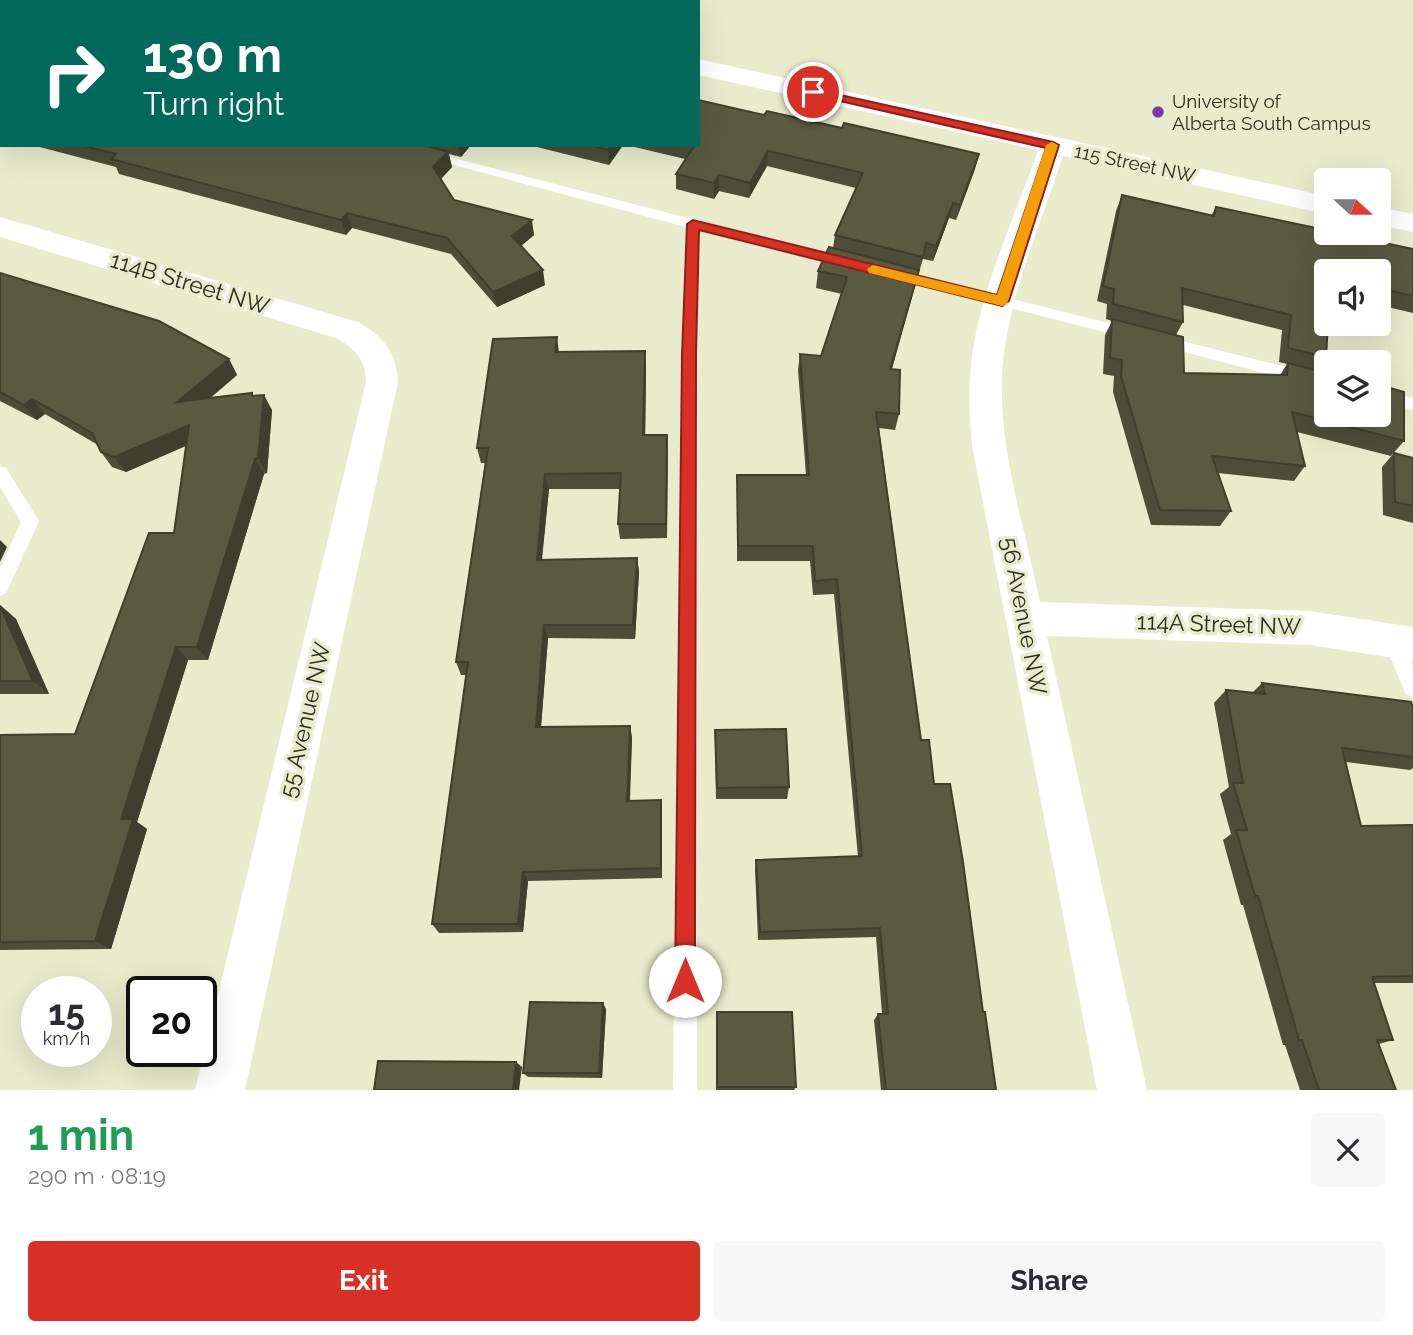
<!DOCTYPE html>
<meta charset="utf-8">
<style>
:root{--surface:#fff;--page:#f7f7f7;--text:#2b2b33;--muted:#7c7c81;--accent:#d93025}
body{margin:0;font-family:Raleway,sans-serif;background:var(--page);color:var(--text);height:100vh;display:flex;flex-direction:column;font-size:26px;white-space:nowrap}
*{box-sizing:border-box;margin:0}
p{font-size:23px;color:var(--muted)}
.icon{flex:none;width:38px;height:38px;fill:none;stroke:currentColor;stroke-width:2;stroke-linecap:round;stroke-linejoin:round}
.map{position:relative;height:1090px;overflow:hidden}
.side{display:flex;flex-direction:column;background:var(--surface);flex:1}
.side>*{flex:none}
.banner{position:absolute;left:0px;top:0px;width:700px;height:147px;box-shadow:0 7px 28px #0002;background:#00695c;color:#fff;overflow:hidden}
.needle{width:46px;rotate:111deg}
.fabs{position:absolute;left:1314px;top:168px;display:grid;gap:14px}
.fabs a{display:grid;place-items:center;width:77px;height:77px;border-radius:7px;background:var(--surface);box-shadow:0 7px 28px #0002;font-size:35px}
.speed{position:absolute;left:21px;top:976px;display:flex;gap:14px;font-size:35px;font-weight:700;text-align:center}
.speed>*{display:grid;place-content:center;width:91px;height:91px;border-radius:50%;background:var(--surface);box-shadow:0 7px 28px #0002;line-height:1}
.speed small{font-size:18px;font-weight:400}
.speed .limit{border:4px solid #111;border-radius:10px;background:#fff;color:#111}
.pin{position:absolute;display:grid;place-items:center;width:60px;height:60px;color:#fff;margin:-30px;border:4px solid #fff;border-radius:50%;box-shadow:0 2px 7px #0007}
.me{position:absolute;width:77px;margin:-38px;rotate:0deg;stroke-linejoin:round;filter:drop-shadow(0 0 5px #0008)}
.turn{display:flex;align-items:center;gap:24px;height:147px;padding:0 28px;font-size:32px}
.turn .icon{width:91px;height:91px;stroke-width:2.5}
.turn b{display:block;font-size:49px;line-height:60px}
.round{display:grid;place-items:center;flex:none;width:74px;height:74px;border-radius:7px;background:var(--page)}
.overview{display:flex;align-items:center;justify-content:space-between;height:119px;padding:0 28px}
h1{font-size:42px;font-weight:700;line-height:52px;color:#1e9e55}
.primary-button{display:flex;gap:14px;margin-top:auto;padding:14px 28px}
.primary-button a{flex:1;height:80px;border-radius:7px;background:var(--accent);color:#fff;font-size:28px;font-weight:700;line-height:80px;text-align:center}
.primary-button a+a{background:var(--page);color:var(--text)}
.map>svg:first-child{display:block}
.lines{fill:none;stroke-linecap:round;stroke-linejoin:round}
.path{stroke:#979982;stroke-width:3.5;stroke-dasharray:3.5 2.5;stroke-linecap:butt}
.lane{fill:#fff;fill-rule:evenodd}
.street{fill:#fff;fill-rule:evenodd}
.wall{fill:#4d4e37;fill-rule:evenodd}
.shaded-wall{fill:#3e402d}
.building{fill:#595b40;stroke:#3e402d;stroke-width:2}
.route{fill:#d93025;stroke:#8d1f18;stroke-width:2}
.slow{fill:#f59e0b}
.poi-dot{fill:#7d35a8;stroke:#e8ebcc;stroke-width:2.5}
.labels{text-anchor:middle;stroke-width:7;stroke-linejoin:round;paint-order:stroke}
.far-poi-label{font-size:19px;fill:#2c2d21;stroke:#e8ebcc;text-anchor:start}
.far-street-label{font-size:19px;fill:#2c2d21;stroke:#e8ebcc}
.street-label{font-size:23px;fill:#2c2d21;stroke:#e8ebcc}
</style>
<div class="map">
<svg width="1413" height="1090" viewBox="0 0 1413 1090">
<rect width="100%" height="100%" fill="#e8ebcc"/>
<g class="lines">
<!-- path -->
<path class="path" d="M482,0L490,2"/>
<!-- lane -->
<g class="lane">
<path d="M379,145H402L846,258L853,263L846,268L700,230L697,353V1090H673L681,353L686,227Z"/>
<path d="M894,269L1132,329L1140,334L1132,339L889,277L887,274Z"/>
<path d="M1162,336L1326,377V389L1157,345L1154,341Z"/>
<path d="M1379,390L1413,398V410L1379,402Z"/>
<path d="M0,466L6,468L39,521L6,593L0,596V568L21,522L0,487Z"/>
<path d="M1391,631L1398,633L1413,667V697L1406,694L1382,639L1384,633Z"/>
</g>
<!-- street -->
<g class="street">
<path d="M379,0H409L411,2H380Z"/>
<path d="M698,59L1326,196V214L1063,156C1040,227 1006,301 1002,376C999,452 1025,528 1040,602L1310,611L1413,627V661L1310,645L1047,636L1147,1090H1097L973,451C970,426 968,401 970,376C975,299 1013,223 1038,150L698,75Z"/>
<path d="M1379,207L1413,214V232L1379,225Z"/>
<path d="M0,217L358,322C383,336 397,353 398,382L245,1090H195L366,382C365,359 356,349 336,338L0,237Z"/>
</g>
</g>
<!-- wall -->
<g class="wall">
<path d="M0,0L2,2V137H0Z"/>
<path d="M698,100L975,169L956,220L949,218L933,261L923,259L919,272H918L892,369L899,414L895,430L879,428L921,740L934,784L983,1012L996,1090H881L874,1020L878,1014H882L876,937L758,940L755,869L756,860L858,857L834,594L813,595L810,561H737V475H806L798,370L800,354L821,356L842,294L816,288L818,271L833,248L835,235L856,188L767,166L749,198L719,191L714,199L676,189V174L685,159L626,145H698Z"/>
<path d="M32,145H471L461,157L449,154L452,167L441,179L454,200L534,235L521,246L545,285L497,307L451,254L352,228L346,235L119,174L116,167Z"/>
<path d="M529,145H623L609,165Z"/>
<path d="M1122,195L1211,216L1216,207L1413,249V313L1379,305V271H1326V357L1317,371L1390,388L1404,441L1391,456L1297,432L1305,466L1294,481L1218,473L1231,511L1220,526L1151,525L1113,392L1114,376L1103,374L1105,335L1112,321L1106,319L1107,304L1097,301L1116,211ZM1183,305L1282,330L1279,362L1287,364L1280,375L1184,373L1176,335L1183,322Z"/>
<path d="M0,273L229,359L237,375L210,398L252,393L254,396L272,410L267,473L264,474L208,660H188L137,822L147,829L111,949L0,950V735L75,734L174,533L186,446L126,472L112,467L101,452L98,445L45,414L37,420L0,401Z"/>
<path d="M645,351L646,367L645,435H667V538L620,539L618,524L620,489H549L542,560L637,558L639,572L635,639L548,638L541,727L630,726L632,738L630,801L662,811V878L528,881L523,932L439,933L432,924L466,675H461L456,662L485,463H481L477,448L559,352Z"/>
<path d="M1394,453L1413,458V523L1383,515L1382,467Z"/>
<path d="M0,605L16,619L49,694H0Z"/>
<path d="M1262,683L1413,708V768L1410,770L1346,762L1361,826L1413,825V983H1374L1393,1040L1379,1044L1396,1090H1300L1285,1045H1283L1243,905H1241L1223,840L1231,834L1220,794L1229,787L1214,703L1226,690L1252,693Z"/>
<path d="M715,742L789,787L787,799H716Z"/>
<path d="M606,1009L602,1078L528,1077L523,1073Z"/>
<path d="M717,1012L796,1087L794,1090H716Z"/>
</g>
<!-- shaded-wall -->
<g class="shaded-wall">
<path d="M458,145H471L461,157Z"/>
<path d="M611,145H623L609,165L608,150Z"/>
<path d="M768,151L767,166L749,198L750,183Z"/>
<path d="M448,152L452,167L437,183L433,167Z"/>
<path d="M979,154L975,169L956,220L960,205Z"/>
<path d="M719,175V191L714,199V183Z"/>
<path d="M953,203L949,218L933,261L936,246Z"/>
<path d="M347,213L352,228L346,235L341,220Z"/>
<path d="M532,220L534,235L515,251L512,236Z"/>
<path d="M543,270L545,285L497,307L493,292Z"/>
<path d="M919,270L915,287L887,386L890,369Z"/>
<path d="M557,337L559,353L555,352Z"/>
<path d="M645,351L646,367L645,450L643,435Z"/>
<path d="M229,359L237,375L187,418L177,402Z"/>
<path d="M264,395L272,410L267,473L258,458Z"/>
<path d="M32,399L45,414L37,420L24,405Z"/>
<path d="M189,425L198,440L126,472L114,457Z"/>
<path d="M667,435L668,450L667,538L666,524Z"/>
<path d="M255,459L264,474L208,660L197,647Z"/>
<path d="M545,474L549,489L540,574L537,560Z"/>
<path d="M0,540L7,547L0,562Z"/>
<path d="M637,558L639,572L635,639L633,625Z"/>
<path d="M0,605L16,619L49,694L33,681Z"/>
<path d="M544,625L548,638L540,739L536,727Z"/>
<path d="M176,647L188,660L137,822L147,829L111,949L95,941L121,819Z"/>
<path d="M630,726L632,738L629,811L627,801Z"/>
<path d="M661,800L662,811V878L661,868Z"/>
<path d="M523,872L528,881L523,932L518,924Z"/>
<path d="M603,1003L606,1009L602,1078L599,1073Z"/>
<path d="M516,1062L522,1067L519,1090H513Z"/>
</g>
<!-- building -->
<g class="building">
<path d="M0,0H278L286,2H2V124H0Z"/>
<path d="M698,100L764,115L767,111L842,128L844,123L979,154L960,205L953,203L936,246L926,243L923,257L835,235L863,173L768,151L750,183L719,175L714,183L676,174L694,146L690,145H698Z"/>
<path d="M81,145H424L448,152L433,167L454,200L532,220L512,236L543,270L493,292L447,238L347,213L341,220L111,159L116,154Z"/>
<path d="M590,145H611L608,150Z"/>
<path d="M1122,195L1214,216L1216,207L1326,230V233H1337L1413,249V296L1379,288V271H1326V324H1328L1326,357L1288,348L1291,315L1182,288L1183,322L1113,304L1114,289L1103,286Z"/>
<path d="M829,247L919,270L890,369L900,370L899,414L876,412L921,740H929L934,784H950L963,862L983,1012H985L996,1090H886L878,1014H888L880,928L760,932L756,860L862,856L837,579L815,581L813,546H738L737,475H809L800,354L821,356L847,277L818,271Z"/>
<path d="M0,273L159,321L229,359L177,402L252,393V396L264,395L258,458L255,459L197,647H176L121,819H133L95,941L0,942V735L75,734L149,533H174L189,425L114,457L101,452L92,433L32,399L24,405L0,392Z"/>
<path d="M1112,319L1183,337L1184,373L1287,375L1288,363L1326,373V415H1379V380L1389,382L1390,388L1404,392V441L1292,412L1305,466L1212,456L1231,511L1160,510L1121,376L1122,360L1110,358Z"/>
<path d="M557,337L555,352L645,351L643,435H667L666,524H618L621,473L545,474L537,560L637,558L633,625H544L536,727L630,726L627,801L661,800V868L523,872L518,924H432L468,662H456L488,448H477L493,339Z"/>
<path d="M1394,453L1413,458V506L1395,502Z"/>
<path d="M0,606L33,681H0Z"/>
<path d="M1262,683L1411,702L1413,708V757L1342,748L1361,826L1413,825V976L1372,977L1393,1040H1377L1396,1090H1319L1302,1040H1299L1258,896H1255L1236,830H1247L1233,783H1243L1226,690L1265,694Z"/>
<path d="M786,729L789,787L717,788L715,730Z"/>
<path d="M530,1002L603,1003L599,1073H523Z"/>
<path d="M717,1012H792L796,1087H717Z"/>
<path d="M378,1061L516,1062L513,1090H374Z"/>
</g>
<!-- route -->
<path class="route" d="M813,89L1053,142L1059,145L1009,301L1002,306L699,230L696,354L695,981L692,988L685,991L678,988L675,981L682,354L687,224L693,220L997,295L1046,148L809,94V90Z"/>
<!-- slow -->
<path class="slow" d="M1052,142L1058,145L1007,304L1002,306L869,273L867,269L873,265L997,295L1046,145Z"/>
<!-- markers -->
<circle class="poi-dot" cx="1158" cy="112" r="7"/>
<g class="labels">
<!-- far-poi labels -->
<g class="far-poi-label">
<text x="1172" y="108">University of<tspan x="1172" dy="22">Alberta South Campus</tspan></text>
</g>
<!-- far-street labels -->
<g class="far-street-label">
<text transform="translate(1135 163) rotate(12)" y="7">115 Street NW</text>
</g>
<!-- street labels -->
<g class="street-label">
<text transform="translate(190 283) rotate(17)" y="8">114B Street NW</text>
<text transform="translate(1024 616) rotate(79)" y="8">56 Avenue NW</text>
<text transform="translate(1219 624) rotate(2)" y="8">114A Street NW</text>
<text transform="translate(305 720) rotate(-77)" y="8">55 Avenue NW</text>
</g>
</g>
</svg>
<div class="fabs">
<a><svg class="needle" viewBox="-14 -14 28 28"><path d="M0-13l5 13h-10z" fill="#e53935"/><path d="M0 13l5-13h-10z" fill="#7c7c81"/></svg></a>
<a><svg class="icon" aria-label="sound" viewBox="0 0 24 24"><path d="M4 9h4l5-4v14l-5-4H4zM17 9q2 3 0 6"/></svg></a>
<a><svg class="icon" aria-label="layers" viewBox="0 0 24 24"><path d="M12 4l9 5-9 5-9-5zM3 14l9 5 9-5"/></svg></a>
</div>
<div class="speed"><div>15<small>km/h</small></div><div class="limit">20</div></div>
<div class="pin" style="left:813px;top:92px;background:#d93025"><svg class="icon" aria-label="arrive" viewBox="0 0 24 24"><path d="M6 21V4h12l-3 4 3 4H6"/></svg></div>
<svg class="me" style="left:685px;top:981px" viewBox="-20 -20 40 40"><circle r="19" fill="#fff"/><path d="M0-13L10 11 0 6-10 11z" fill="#d93025"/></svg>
<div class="banner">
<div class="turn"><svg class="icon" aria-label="right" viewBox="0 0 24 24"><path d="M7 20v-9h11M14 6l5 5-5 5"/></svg><div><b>130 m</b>Turn right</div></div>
</div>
</div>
<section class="side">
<div class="overview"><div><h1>1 min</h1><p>290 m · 08:19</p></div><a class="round"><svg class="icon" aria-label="close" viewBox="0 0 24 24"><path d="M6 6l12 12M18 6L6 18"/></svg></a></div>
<div class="primary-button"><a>Exit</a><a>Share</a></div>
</section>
